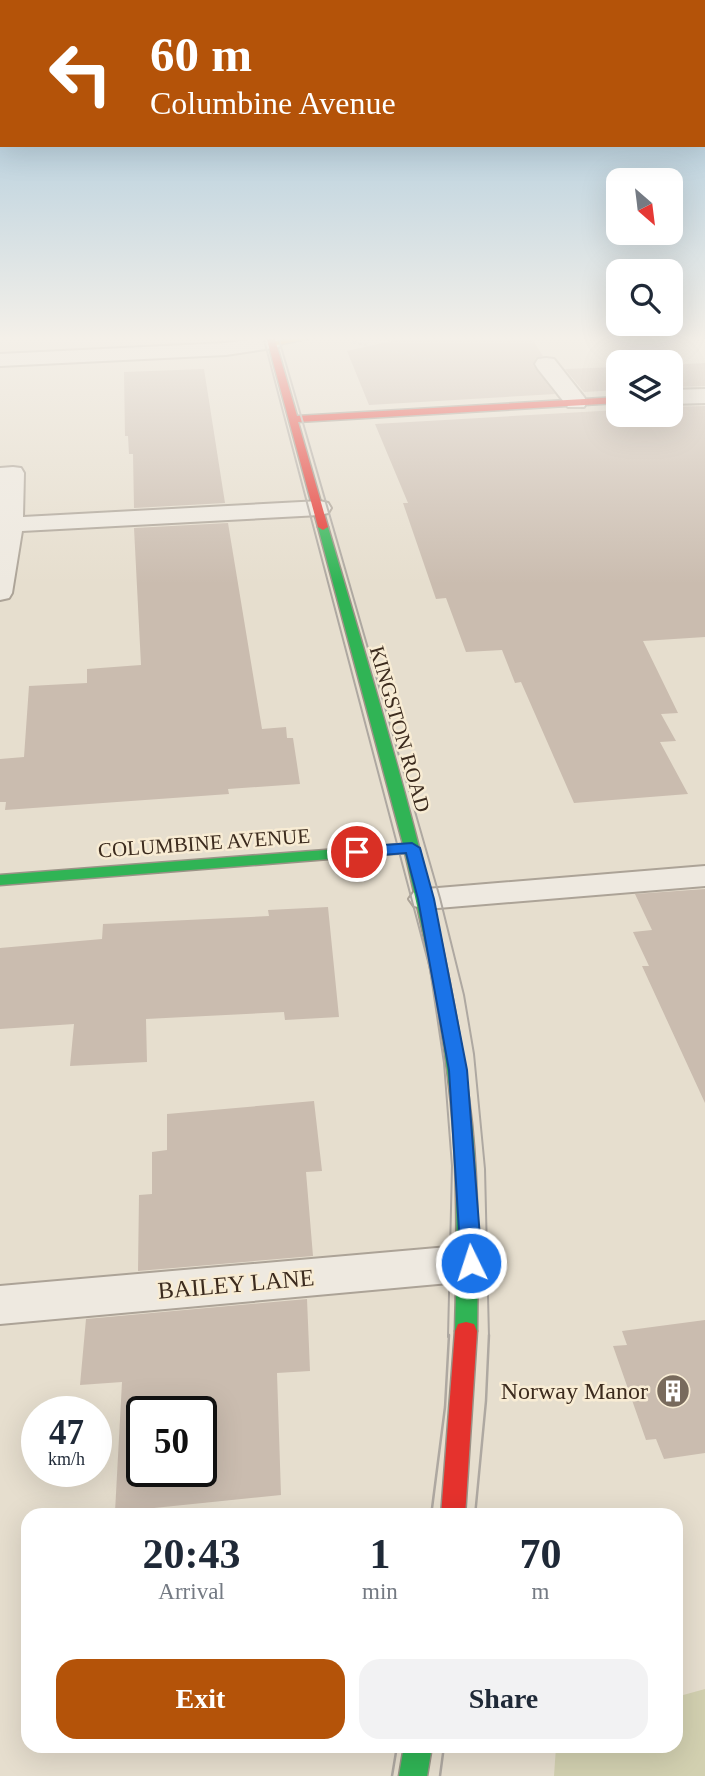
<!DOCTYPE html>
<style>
:root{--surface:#fff;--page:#f2f2f3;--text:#1f2937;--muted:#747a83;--accent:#b45309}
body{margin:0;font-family:Georgia,serif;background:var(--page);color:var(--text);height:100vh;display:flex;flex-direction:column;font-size:26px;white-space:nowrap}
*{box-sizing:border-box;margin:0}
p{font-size:23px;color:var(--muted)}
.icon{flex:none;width:38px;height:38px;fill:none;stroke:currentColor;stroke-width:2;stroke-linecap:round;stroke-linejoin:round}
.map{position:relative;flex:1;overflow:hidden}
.drawer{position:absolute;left:21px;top:1508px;width:662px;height:245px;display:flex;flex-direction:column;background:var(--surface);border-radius:21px;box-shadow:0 7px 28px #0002}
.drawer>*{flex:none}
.banner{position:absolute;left:0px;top:0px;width:705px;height:147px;box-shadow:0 7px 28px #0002;background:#b45309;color:#fff;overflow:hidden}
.needle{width:46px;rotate:152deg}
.fabs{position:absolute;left:606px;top:168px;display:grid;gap:14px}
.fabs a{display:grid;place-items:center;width:77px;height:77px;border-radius:14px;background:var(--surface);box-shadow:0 7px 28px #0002;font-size:35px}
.speed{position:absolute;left:21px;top:1396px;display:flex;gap:14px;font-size:35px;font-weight:700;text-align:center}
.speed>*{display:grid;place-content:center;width:91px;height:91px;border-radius:50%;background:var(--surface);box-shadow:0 7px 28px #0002;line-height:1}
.speed small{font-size:18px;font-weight:400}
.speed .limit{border:4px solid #111;border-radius:10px;background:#fff;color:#111}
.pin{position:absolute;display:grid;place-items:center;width:60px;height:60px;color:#fff;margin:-30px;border:4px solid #fff;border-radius:50%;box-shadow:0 2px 7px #0007}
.me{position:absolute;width:77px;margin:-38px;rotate:356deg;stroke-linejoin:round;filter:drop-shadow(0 0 5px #0008)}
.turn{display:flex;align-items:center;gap:24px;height:147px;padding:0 35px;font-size:32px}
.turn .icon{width:91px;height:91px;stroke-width:2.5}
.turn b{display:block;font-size:49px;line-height:60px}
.eta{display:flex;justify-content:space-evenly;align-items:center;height:119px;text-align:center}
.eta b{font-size:42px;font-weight:700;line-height:49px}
.primary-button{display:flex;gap:14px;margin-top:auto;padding:14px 35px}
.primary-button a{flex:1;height:80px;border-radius:21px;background:var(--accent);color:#fff;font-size:28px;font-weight:700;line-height:80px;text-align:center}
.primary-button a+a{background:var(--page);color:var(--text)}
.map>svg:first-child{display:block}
.cemetery{fill:#d2d0b0}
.building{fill:#cabcaf;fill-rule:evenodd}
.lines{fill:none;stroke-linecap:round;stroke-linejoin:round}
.lane-casing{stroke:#aca397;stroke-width:4}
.street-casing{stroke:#aca397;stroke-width:4}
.fast-casing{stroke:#9b9387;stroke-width:3}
.slow-casing{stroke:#9b9387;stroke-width:3}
.jam-casing{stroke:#9b9387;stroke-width:3}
.path{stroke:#c7c0b7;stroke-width:2.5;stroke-dasharray:3.5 2;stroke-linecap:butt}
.lane{fill:#eee9e0;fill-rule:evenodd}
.street{fill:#eee9e0;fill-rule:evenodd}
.fast{fill:#30b455;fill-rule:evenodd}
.slow{fill:#ff9f0a;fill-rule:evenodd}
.jam{fill:#e5322d;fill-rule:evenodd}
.tram-far1{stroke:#aea8a1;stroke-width:2}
.tram{stroke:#aea8a1;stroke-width:2.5}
.route{fill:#1a73e8;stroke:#114b97;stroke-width:2}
.labels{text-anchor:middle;stroke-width:5;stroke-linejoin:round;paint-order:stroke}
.street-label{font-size:21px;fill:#3c2b1e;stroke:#f8ecd4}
.near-street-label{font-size:24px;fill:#3c2b1e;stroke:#f8ecd4}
.near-poi-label{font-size:24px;fill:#3c2b1e;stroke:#f8ecd4;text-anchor:end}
</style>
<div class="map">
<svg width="705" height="1776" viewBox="0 0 705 1776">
<rect width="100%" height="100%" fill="#e6dece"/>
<!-- cemetery -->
<path class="cemetery" d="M705,1689V1776H554L556,1747L676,1746V1697Z"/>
<!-- building -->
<g class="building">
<path d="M414,336H530L543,356L536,358L533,365L555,394L369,405L347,351Z"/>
<path d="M705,363V386L670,387V365Z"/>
<path d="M618,367V390L584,392L565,369Z"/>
<path d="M204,369L225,503L134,508L133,454H129L128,436H125L124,372Z"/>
<path d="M705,406V637L643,641L678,713L661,714L676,741L660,742L688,794L574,803L521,682L515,683L502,650L466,652L446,598L436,599L403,503H408L375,424L618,410V415H670V407Z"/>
<path d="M228,523L262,729L286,727L287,738H293L300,784L228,789L229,794L5,810L6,802H0V759L24,757L29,686L87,683V669L141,665L134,528Z"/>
<path d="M705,889V1103L642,966H649L633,932L652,930L635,894Z"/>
<path d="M328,907L339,1017L285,1020L284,1012L146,1019L147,1062L70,1066L74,1024L0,1029V948L102,939L103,924L269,916L268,910Z"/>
<path d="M314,1101L322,1171L306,1172L313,1256L138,1271L139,1195L152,1194V1152L167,1150V1114Z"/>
<path d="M307,1299L310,1371L277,1373L281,1495L115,1512L122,1382L80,1385L86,1319ZM142,1412H201V1472H142Z"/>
<path d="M705,1320V1453L664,1459L656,1439L646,1440L613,1346L627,1345L622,1331Z"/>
</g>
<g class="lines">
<!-- lane casing -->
<g class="lane-casing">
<g id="lane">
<path d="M13,467L21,468L24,473L23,517L320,501L328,503L331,508L328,513L320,515L22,531L12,593L9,598L0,600V468Z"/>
<path d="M705,866V886L426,909L414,906L409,899L414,892L426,889Z"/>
<path d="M471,1245L487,1250L493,1263L487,1276L471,1281L0,1324V1286Z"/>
</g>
</g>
<!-- street casing -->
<g class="street-casing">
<g id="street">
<path d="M272,337L279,339L282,343L279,347L226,355L0,366V354L226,343Z"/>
<path d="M546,358L554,359L584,397L587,402L584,407H568L538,369L535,364L538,359Z"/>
<path d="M705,389V403L670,404V390Z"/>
</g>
</g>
<!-- fast casing -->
<g class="fast-casing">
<g id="fast">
<path d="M319,525L328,527C385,724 449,920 472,1124C479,1193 478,1262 477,1331L474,1338L466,1340L458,1338L455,1331C457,1263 458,1196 453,1127C446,1035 426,943 405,853L0,885V875L403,844L318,527Z"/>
<path d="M404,1746H432L427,1776H399Z"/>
</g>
</g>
<!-- slow casing -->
<g class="slow-casing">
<path id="slow" d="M303,336H321L272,346L268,343Z"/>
</g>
<!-- jam casing -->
<g class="jam-casing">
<g id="jam">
<path d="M266,336H274L297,416L618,397V403L298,422L328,527L323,530L318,527Z"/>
<path d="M466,1322L474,1324L477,1331L465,1516H441L455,1331L458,1324Z"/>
</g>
</g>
<!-- path -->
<path class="path" d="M353,342L431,360"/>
<!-- lane -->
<use href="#lane" class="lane"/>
<!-- street -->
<use href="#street" class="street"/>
<!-- fast -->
<use href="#fast" class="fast"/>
<!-- slow -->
<use href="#slow" class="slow"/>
<!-- jam -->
<use href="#jam" class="jam"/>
<!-- tram-far1 -->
<g class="tram-far1">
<path d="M263,336L430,969L444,1063L452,1166L448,1337"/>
<path d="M278,336L440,898L464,995L474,1054L485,1169L489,1337"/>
</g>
<!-- tram -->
<g class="tram">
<path d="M431,1516L445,1407L449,1335"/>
<path d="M475,1516L486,1401L489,1335"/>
<path d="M392,1776L397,1746"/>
<path d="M440,1776L444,1746"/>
</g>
</g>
<!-- sky -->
<linearGradient id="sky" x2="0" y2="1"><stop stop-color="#95bed8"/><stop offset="0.58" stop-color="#f4f0e9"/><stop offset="1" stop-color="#f4f0e9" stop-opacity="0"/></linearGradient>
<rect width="705" height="584" fill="url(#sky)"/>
<!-- route -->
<path class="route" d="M412,843L420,848L434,899L467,1070L482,1263L479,1269L471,1272L464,1269L461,1263L449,1070L418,899L406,853L357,857L349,852L357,847Z"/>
<!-- icons -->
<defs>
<g id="building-disc" transform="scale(1.75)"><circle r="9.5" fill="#786a5c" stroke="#f8ecd4"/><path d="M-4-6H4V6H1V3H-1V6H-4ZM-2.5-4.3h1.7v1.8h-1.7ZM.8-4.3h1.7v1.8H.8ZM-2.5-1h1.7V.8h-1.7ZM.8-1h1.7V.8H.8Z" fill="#fff"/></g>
</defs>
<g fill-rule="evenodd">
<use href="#building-disc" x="673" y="1391"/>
</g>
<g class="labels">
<!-- street labels -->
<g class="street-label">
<text transform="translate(400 729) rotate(74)" y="7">KINGSTON ROAD</text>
<text transform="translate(204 843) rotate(-4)" y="7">COLUMBINE AVENUE</text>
</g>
<!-- near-street labels -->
<g class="near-street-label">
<text transform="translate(236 1284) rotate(-5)" y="8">BAILEY LANE</text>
</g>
<!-- near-poi labels -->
<g class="near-poi-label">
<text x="648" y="1399">Norway Manor</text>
</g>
</g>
</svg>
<div class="fabs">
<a><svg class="needle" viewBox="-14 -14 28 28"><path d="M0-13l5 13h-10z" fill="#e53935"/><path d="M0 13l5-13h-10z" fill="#747a83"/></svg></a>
<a><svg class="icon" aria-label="search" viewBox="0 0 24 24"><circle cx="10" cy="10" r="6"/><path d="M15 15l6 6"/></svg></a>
<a><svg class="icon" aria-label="layers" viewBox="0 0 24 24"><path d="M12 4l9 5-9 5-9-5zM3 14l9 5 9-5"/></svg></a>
</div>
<div class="speed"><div>47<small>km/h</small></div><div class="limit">50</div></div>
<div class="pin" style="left:357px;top:852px;background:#d93025"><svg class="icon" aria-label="arrive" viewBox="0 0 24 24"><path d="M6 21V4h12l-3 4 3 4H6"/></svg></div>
<svg class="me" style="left:471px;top:1263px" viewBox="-20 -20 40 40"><circle r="17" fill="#1a73e8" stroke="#fff" stroke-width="3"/><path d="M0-11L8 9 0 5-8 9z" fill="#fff"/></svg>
<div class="banner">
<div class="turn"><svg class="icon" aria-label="left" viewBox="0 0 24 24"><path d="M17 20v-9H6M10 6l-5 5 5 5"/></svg><div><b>60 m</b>Columbine Avenue</div></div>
</div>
<section class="drawer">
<div class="eta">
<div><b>20:43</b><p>Arrival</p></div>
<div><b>1</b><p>min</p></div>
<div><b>70</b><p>m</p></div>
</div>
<div class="primary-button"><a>Exit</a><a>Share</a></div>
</section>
</div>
